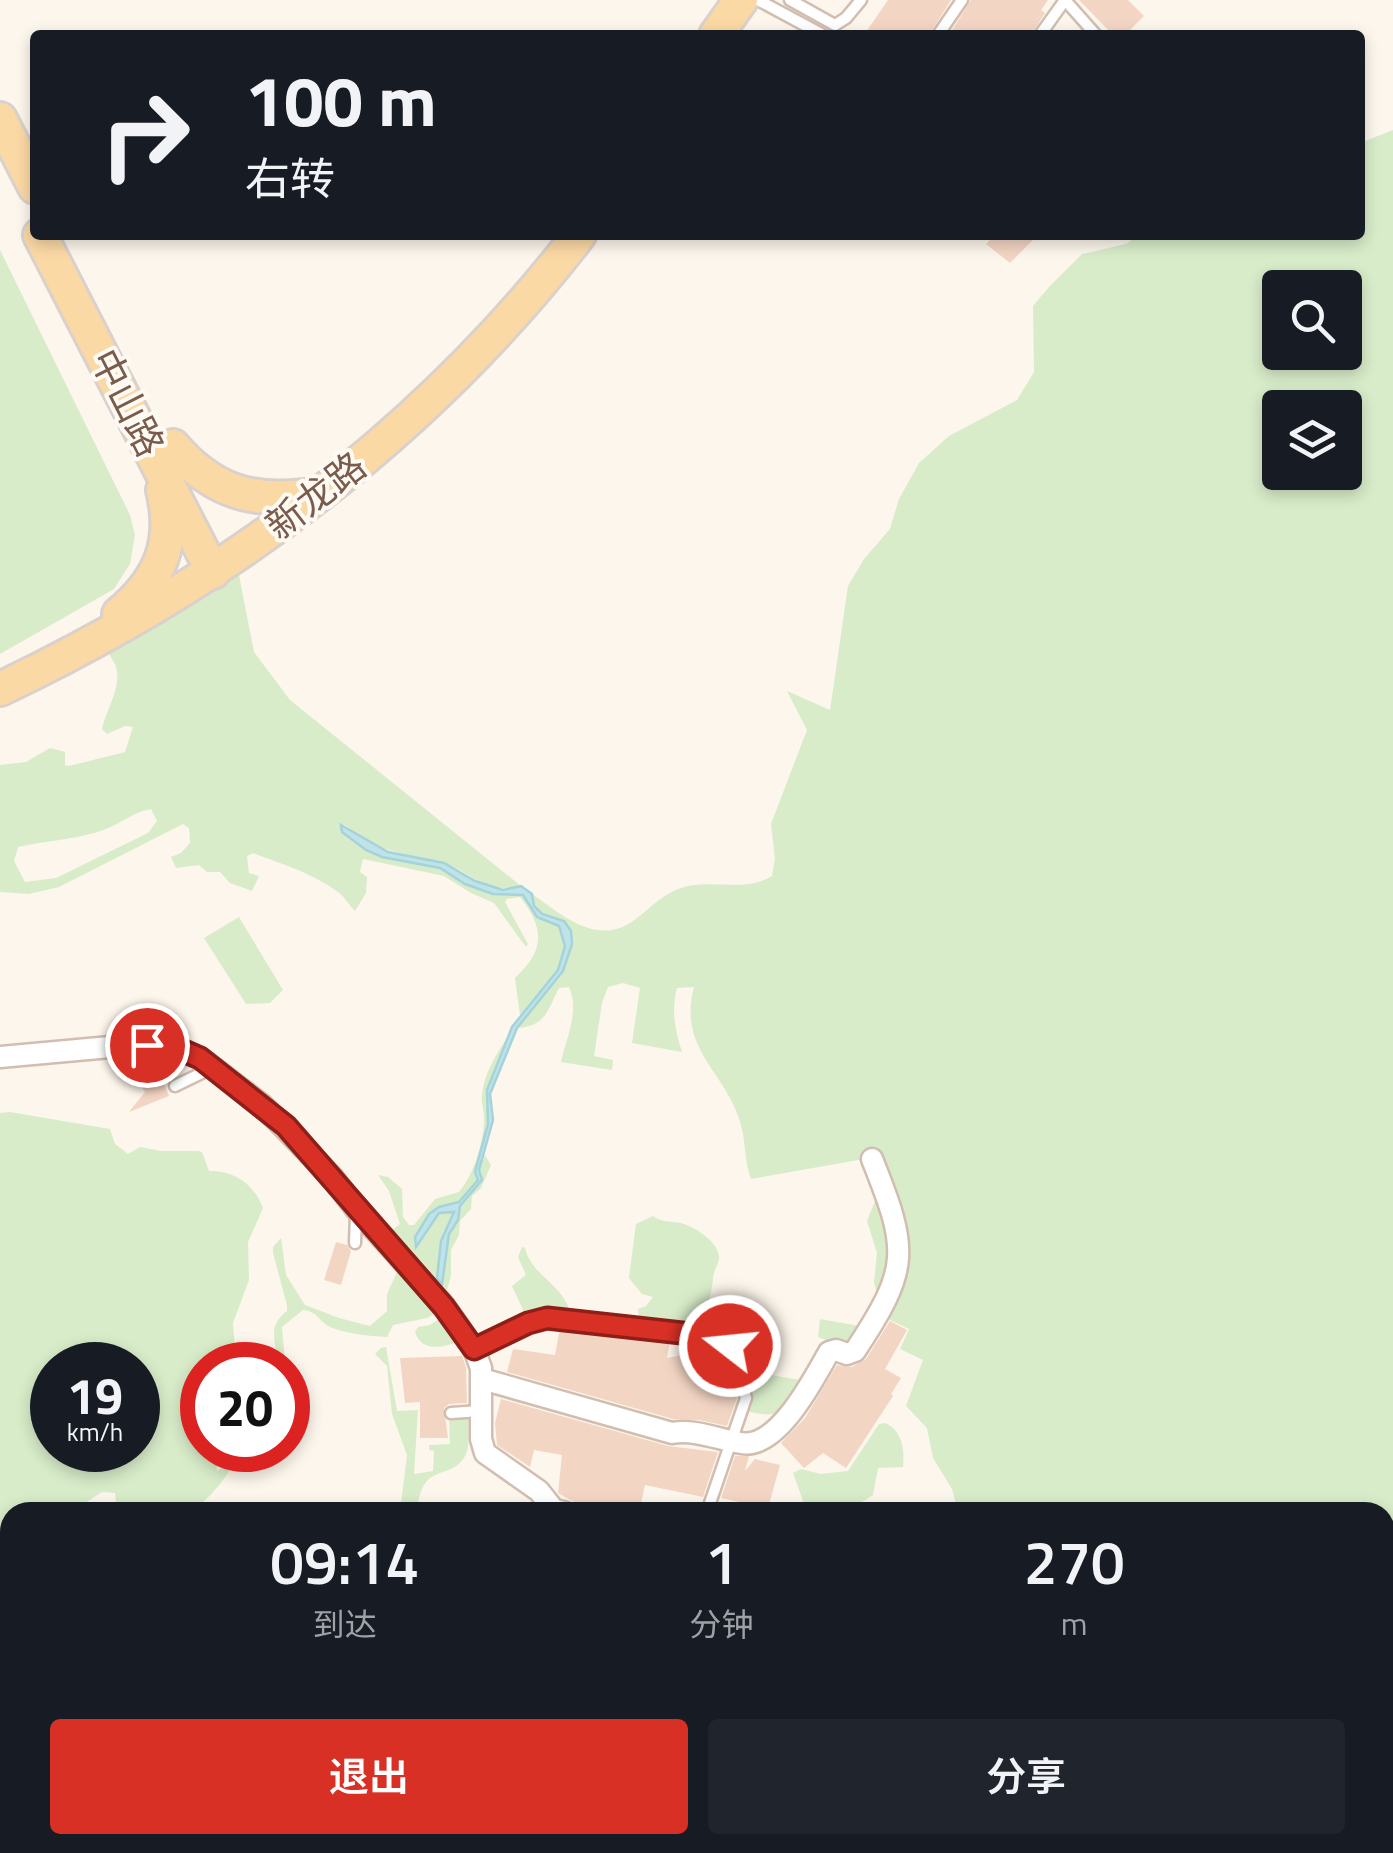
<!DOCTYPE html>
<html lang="zh">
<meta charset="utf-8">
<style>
:root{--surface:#171b24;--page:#20242c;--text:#f1f3f6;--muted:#9ea1a6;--accent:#d93025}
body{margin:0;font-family:"Titillium Web","Noto Sans SC",sans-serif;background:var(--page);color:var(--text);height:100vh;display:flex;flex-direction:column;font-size:38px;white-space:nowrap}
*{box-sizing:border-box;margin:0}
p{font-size:32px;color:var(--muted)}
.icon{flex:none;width:55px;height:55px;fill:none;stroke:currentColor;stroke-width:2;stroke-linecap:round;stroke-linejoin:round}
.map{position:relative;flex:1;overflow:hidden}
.sheet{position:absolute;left:0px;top:1502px;width:1395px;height:352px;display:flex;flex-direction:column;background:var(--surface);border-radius:30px 30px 0 0;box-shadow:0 5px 15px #0003}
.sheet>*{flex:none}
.hud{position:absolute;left:30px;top:30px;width:1335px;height:210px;border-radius:10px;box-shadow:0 5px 15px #0003;background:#171b24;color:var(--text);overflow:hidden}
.buttons{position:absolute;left:1262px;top:270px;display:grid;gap:20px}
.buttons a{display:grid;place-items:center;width:100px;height:100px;border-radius:10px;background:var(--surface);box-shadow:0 5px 15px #0003;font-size:50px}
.speed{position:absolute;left:30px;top:1342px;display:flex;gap:20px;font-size:50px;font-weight:700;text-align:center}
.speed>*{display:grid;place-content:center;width:130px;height:130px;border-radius:50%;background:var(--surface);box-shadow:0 5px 15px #0003;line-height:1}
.speed small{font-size:25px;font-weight:400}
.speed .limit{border:15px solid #d22;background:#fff;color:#111}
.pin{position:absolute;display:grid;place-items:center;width:85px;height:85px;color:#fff;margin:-42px;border:5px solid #fff;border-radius:50%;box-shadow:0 2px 10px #0007}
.me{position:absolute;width:110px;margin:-55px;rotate:286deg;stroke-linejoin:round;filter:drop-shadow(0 0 8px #0008)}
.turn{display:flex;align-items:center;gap:35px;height:210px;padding:0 50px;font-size:45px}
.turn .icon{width:130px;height:130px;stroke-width:2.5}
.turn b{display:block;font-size:70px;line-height:85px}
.eta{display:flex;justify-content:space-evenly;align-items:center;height:170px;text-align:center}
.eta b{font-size:60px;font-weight:600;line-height:70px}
.action{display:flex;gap:20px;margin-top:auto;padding:20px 50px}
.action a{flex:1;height:115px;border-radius:10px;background:var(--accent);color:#fff;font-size:40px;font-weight:600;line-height:115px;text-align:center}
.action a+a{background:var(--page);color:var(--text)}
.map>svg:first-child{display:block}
.green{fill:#d8ecc9;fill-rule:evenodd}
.water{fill:#bfe3e8;stroke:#a5d3da;stroke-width:2.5}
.building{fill:#f3d5c3}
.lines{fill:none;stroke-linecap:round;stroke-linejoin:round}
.lane-casing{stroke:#d1beb0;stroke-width:15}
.street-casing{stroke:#d1beb0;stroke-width:25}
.primary-casing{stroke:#dad1cd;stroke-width:38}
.lane{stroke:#fff;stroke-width:10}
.street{stroke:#fff;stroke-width:20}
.primary{stroke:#fbd9a5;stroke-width:32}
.route-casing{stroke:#8d1f18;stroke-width:25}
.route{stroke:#d93025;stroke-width:18}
.labels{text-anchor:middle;stroke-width:8;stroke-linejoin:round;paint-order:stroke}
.street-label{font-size:38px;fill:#7a5c4d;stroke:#fffaf3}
</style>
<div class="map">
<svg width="1393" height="1853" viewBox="0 0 1393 1853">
<rect width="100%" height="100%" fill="#fdf6ec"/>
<!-- green -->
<g class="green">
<path d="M1393,130V1853H846V1845H1385V1512H958L952,1489L933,1458L927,1428L906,1406L923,1360L900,1349L909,1329L882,1316L903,1277L864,1159L751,1179C744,1161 746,1143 741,1125C727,1072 677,1050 694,987L677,988C671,1010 675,1031 682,1052L632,1043L640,988L623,983L608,987L602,1003L594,1056L613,1060L612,1070L561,1062C566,1038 580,1012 569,987L559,988C547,1011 546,1026 517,1028C538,996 574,974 571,931C557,919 532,915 532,894C564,916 598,948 636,919C654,905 664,892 688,886C717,880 745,892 772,876L775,859L771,824L807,730L787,691L830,710L848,586L864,559L890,529L899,499L919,463L949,436L1017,400L1034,372L1033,306L1049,287L1082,254L1126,244L1138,235H1360V143ZM1280,288H1345V352H1280ZM1280,408H1345V472H1280Z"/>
<path d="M0,250L130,515L135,535L130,564L114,589L0,654Z"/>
<path d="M239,575L254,652L290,700L521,886C478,895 473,870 440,862C402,852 376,853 345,825H341L342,832L366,850L382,857L440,868L465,884L493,894L523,895L537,917L562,928C573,965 543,991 520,1015L515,978C545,950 545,929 520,897L507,899L505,902L528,944L526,947L494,903L471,893L444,876L363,859L360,872L367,877L366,893L355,911C349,905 345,897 338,892C313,873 282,864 253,853L247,856L249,873L259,876L252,891L230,883L220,872H207L199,865L176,868L171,857L181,853L190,843L189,828L183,824L59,887L29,894L0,892V765L26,762L50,748L65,752V765L69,766L125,752L133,727L125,726L107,734L102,729C106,710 122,687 116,667C114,661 110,657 108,651ZM151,809L157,821L148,833L56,878L25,882L14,861L18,847C48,840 77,840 106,829C122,823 133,812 151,809Z"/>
<path d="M239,917L283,990L270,1003L246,1004L204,938Z"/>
<path d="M507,1038L486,1096L488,1124L477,1166L478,1180L459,1202L439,1207L429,1214L414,1240V1245L442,1211L452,1210V1217L441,1241L437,1279L381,1224L392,1230L400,1224L389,1191L378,1175L388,1177L402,1189L403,1217L409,1225H414L435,1199L459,1192C474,1174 484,1142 484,1118C484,1110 481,1103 482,1095C484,1073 496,1055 507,1038Z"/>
<path d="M10,1112L110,1129L115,1144L128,1154L140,1147L161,1151H198L202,1152L209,1171C233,1171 253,1182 263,1208L248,1242L249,1280L233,1323L235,1349L228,1365H202V1450H215L217,1471L227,1465L237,1450H244C228,1471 211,1506 182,1512C163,1517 137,1513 117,1512L115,1493L102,1492L71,1512H10V1550L0,1553V1113ZM52,1365H138V1450H52Z"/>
<path d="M485,1155L491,1165L481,1188L472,1196L471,1209L460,1221L459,1235L451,1250V1276L447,1290L442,1284L449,1234L460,1214V1206L482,1180L479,1171Z"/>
<path d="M876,1183L894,1253L879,1300L874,1283L877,1253L867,1221L875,1201Z"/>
<path d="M653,1216C664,1224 672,1220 684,1224C696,1228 718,1242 719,1256C720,1263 713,1270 713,1279C711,1295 708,1311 696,1324L639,1318L638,1309L646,1306L653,1297L642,1294L629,1278L636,1224Z"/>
<path d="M281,1238L286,1275L305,1305L339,1318L370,1326L387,1311V1294L398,1270L437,1312L427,1318L393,1325L387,1337C368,1336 348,1334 330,1327C318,1321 318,1311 303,1310L282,1327L285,1362L284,1365H276C278,1340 265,1328 287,1311V1305L273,1253V1247Z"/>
<path d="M522,1247L525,1248C531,1275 561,1283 570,1311H539L526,1316L512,1286L526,1275L518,1257Z"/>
<path d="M441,1318L459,1342C442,1347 422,1353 415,1332L418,1327L430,1325Z"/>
<path d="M820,1319L865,1327L851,1344L834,1343L818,1337Z"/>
<path d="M386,1347L397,1411L418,1410L414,1474L433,1471L434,1451L429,1450V1445L450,1444L449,1418L469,1417C467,1429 471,1446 465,1456C449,1483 422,1459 417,1512H400L407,1455L392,1414L387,1366L375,1354L381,1348Z"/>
<path d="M741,1370L806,1381C783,1409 784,1422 744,1410Z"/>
<path d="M885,1423C902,1430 905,1450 903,1467L878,1468L873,1495C858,1506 846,1508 828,1503L814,1512H807L793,1473L801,1469L821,1474L848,1471L879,1424Z"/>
</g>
<!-- water -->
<path class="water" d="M341,825L388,852L444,863L475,881L503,890L521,886L532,894L534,906L542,914L564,921L571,931L572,944L563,971L517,1028L490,1094L493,1120L479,1170L482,1180L460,1206L458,1220L449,1234L442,1284L437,1279L441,1241L454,1212L439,1213L416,1247L415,1237L429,1214L439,1207L459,1202L478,1180L475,1172L488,1124L487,1090L512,1027L558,970L565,946L559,926L537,917L523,895L493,894L465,884L440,868L382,857L366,850L342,832Z"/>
<!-- building -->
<g class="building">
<path d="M888,0H951L929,35H864Z"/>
<path d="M971,0H1048L1041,10L1045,13L1031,35H949Z"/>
<path d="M1079,0H1128L1144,16L1125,35H1113Z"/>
<path d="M995,235H1038L1010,263L986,244Z"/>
<path d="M162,1078L169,1096L129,1112L145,1092L142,1087Z"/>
<path d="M336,1242L347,1245L351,1251L341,1285L324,1280Z"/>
<path d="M890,1321L907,1330L885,1369L901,1378L891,1394L893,1396L846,1468L823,1453L804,1468L781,1443L805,1418L837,1365L852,1367L866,1359Z"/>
<path d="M560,1328L647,1341L648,1339L670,1341L667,1358L721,1347L737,1398L727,1426L699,1420L673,1419L507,1372L513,1349L555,1355Z"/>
<path d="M462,1356L466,1367L467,1403L449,1404L444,1408L448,1438H420V1402L405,1403L400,1358Z"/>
<path d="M501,1399L668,1446L718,1452L703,1497L645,1485L639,1512L577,1511L574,1502L558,1493L562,1455L534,1450L530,1467L497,1445L495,1423Z"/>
<path d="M735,1456H749L745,1471L755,1459L780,1465L768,1508L721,1498Z"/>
</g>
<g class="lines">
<!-- lane casing -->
<g class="lane-casing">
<g id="lane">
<path d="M758,0L823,35"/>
<path d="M790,0L835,25L846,18L861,0"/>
<path d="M1065,0L1096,35"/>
<path d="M938,35L962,0"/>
<path d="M1040,35L1065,0"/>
<path d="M175,1086L214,1067"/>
<path d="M355,1243L356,1214"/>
<path d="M475,1349L528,1323L547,1318L725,1339L731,1346L746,1398L710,1503"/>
<path d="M451,1413L480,1411"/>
</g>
</g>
<!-- street casing -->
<g class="street-casing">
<g id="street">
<path d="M0,1057L132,1045L168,1047L200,1058L262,1105L333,1178L356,1209L445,1307L474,1349L481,1368V1439L485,1453L539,1491L554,1510L564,1512"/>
<path d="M482,1379L672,1433C695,1429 717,1439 741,1443C778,1450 814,1378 829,1352L836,1350L847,1354L855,1351C910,1268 909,1251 872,1159"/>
<path d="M529,1853L532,1845"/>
</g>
</g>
<!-- primary casing -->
<g class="primary-casing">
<g id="primary">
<path d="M716,35L741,0"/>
<path d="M0,119L35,187"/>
<path d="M40,235L213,572"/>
<path d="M173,446C209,488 248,503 304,496"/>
<path d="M119,614C160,580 176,543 163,490"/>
<path d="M0,689C227,581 425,435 579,235"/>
</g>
</g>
<!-- lane -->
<use href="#lane" class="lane"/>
<!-- street -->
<use href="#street" class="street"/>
<!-- primary -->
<use href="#primary" class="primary"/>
</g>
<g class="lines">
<!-- route casing -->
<g class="route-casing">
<path id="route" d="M147,1045L184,1051L200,1058L286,1126L444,1307L474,1349L528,1323L547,1318L718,1337L725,1338L730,1346"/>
</g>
<!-- route -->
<use href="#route" class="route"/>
</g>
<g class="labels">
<!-- street labels -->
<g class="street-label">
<text transform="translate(127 403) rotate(63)" y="13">中山路</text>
<text transform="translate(316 496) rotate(-38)" y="13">新龙路</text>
</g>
</g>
</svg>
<div class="buttons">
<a><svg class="icon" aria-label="search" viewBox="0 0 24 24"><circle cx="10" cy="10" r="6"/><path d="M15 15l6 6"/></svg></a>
<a><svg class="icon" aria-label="layers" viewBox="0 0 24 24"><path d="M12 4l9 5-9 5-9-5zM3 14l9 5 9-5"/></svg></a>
</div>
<div class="speed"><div>19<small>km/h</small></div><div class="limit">20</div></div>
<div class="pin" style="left:147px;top:1045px;background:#d93025"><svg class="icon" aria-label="arrive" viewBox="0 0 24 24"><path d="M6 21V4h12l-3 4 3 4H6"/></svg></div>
<svg class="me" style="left:730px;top:1346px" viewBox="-20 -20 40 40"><circle r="17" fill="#d93025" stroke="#fff" stroke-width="3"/><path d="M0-11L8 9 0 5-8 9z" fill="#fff"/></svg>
<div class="hud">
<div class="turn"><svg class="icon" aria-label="right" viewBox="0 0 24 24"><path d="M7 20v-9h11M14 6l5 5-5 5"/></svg><div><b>100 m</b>右转</div></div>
</div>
<section class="sheet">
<div class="eta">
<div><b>09:14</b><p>到达</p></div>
<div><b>1</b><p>分钟</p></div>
<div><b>270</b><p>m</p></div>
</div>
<div class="action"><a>退出</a><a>分享</a></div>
</section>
</div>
